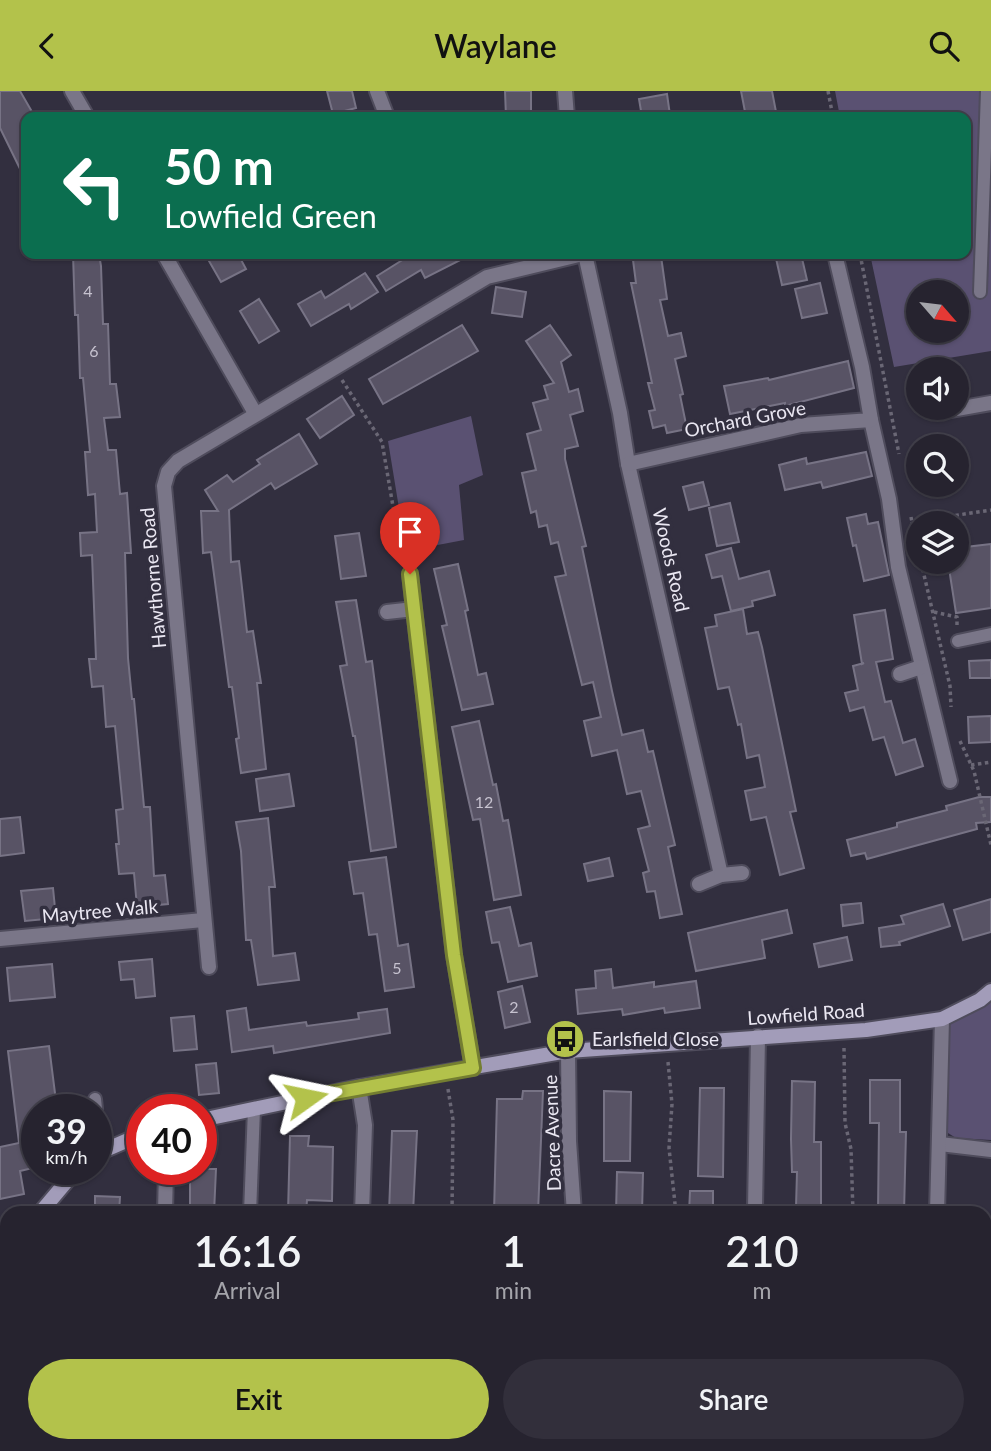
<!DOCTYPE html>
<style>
:root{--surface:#26232f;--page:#322f3b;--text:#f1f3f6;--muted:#a4a4aa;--line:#42404b;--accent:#b3c24b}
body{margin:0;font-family:Lato,sans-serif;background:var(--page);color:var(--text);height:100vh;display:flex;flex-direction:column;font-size:26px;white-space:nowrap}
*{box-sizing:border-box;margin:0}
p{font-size:23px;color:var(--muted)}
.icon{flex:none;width:38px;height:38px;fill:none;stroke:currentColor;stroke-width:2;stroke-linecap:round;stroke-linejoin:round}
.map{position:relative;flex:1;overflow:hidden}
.sheet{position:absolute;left:0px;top:1115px;width:992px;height:247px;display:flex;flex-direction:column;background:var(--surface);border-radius:21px 21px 0 0;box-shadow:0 2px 5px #0004,0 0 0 2px var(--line)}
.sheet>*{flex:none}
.top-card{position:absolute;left:21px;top:21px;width:950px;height:147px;border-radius:14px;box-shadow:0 2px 5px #0004,0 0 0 2px var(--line);background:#0b6e4f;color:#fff;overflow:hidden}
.needle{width:46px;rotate:118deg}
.tools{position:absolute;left:906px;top:189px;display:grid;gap:14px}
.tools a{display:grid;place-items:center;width:63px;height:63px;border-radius:50%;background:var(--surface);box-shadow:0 2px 5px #0004,0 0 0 2px var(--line);font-size:35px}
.speed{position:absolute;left:21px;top:1003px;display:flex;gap:14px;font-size:35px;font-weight:700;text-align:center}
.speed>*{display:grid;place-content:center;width:91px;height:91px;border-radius:50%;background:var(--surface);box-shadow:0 2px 5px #0004,0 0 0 2px var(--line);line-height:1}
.speed small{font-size:18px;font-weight:400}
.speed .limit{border:10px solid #d22;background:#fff;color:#111}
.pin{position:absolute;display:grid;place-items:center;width:60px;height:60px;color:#fff;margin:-72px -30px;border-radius:50% 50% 50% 0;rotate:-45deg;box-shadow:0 0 7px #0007}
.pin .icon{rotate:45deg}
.me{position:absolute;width:77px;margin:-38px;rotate:78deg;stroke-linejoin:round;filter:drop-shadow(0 0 5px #0008)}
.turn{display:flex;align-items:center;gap:24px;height:147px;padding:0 28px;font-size:32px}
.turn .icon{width:91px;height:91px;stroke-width:2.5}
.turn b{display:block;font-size:49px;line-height:60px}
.eta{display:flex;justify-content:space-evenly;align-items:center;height:119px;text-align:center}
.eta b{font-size:42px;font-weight:600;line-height:49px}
.button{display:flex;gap:14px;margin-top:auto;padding:14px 28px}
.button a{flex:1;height:80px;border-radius:42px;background:var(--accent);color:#111;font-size:28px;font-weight:600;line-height:80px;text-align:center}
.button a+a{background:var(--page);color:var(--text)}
header{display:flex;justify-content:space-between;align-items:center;height:91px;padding:0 28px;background:var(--accent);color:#111;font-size:32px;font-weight:600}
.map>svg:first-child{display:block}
.green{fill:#5a5172;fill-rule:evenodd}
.building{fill:#585365;stroke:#777385;stroke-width:2}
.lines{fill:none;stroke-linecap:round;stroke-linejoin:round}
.lane-casing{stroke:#4f4c5c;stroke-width:16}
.street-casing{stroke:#4f4c5c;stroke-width:18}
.secondary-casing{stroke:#4f4c5c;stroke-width:18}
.path{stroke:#6a6775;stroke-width:3.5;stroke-dasharray:3.5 3.5;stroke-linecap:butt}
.lane{stroke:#7a7688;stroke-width:12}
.street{stroke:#7a7688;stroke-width:14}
.secondary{stroke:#a29cb9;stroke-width:14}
.route-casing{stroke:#747e31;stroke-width:18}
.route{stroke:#b3c24b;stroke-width:12}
.labels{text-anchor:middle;stroke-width:7;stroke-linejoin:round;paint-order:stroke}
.number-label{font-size:16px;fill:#c6c2cf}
.street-label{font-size:19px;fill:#eae7f2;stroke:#322f3f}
.poi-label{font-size:19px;fill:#eae7f2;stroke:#322f3f;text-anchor:start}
</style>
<header><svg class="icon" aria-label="back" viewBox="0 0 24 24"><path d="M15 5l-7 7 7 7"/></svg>Waylane<svg class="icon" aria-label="search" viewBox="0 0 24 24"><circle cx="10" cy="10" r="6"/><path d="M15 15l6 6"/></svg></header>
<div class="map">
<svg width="991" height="1360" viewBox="0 0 991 1360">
<rect width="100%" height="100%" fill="#322f3f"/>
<!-- green -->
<g class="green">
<path d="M835,0H991V260L894,276L870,163H966V26H840ZM919,201H957V240H919Z"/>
<path d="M471,325L483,384L459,394L464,449L406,460L388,350Z"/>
<path d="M991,898V1049L956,1047L940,1037L942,928Z"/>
<path d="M985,1184L991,1185V1360H857L856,1354H985Z"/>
</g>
<!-- building -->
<g class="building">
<path d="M0,0H20L35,26H26V90L0,37Z"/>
<path d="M327,0H352L356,17L333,23Z"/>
<path d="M505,0H531V26H506Z"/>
<path d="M741,0H772L777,26H746Z"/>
<path d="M667,3L670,24L642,26L639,8Z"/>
<path d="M73,163H99L101,175L103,233H108L110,293H116L120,326L104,327L108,359H116L120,403L127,402L131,462H125L128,567L132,608H134L144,716H150L154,785L165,784L168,813L137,816L134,782L119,783L116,753H119L116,719L123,718L115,635L106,636L103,595L92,596L89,568H96L92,464L81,465L80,442L97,441L95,403L88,404L85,361H90L83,287H80L78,224H75Z"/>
<path d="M205,163H238L246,178L221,191Z"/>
<path d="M412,163H472L425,187L421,179L386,200L377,185Z"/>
<path d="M775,163H801L807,189L782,194Z"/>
<path d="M661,165L667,208L660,209L668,245L681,242L686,265L675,268L683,303L680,304L687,338L667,342L665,334L653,337L649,320L655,319L648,292H652L631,192H636L633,169Z"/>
<path d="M365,182L378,201L351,218L349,213L311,235L298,213L321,200L325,207Z"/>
<path d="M820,192L827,222L802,227L795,198Z"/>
<path d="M496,196L526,201L522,226L492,222Z"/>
<path d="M259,208L279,240L259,252L240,220Z"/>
<path d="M462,234L478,260L383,313L369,288Z"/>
<path d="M550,234L571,264L561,271L569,301L578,298L583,320L570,324L578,355L565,358V368L586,455L582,456L612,600L622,644L643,639L648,661L653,660L675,754L668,756L682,823L660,827L655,800L647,801L643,782L649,780L638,738L650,735L641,700L627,703L617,659L592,665L584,630L601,626L593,591L582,594L555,486L566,484L558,451L551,453L547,434L539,436L536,420L531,422L522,382L536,379L527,343L541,339L533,312L548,308L544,295L554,292L526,250Z"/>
<path d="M848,270L854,297L785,315V312L730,323L724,295L768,287L769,289Z"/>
<path d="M342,305L354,324L320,347L307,328Z"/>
<path d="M299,343L317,373L275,398L271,392L229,419L231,471L239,470L247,541L253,540L261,592H257L266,678L241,682L236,648L239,647L232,596H229L211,461L203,462L201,420H218L205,399L227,384L233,391L260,373L257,369Z"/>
<path d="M866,361L872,385L823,397L821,391L785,399L779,374L806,367L807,373Z"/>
<path d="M703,391L709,414L689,419L683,396Z"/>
<path d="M730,412L739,451L717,455L709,417Z"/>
<path d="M866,423L868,433L878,431L889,484L864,490L856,454L853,455L847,427Z"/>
<path d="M359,442L366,485L341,488L335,445Z"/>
<path d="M991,453V517L956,522L948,471H957V457Z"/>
<path d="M731,457L739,488L769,480L775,504L752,510L753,515L731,520L722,485L712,487L706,464Z"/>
<path d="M458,473L468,519L465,520L478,584L486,582L493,613L462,619L442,535L447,534L434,478Z"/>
<path d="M356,509L366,571L372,570L396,756L371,760L355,645H353L340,575L347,574L336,511Z"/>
<path d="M743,518L747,543L758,541L762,556L796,720L790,721L804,777L780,784L766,726L751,729L745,700L765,696L759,664L747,667L741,633L738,634L729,596L718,598L705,537L717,535L715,524Z"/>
<path d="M885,519L893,568L876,571L885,611L891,610L903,652L915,648L923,675L896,684L884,646L873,649L864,616L850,620L845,602L858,599L853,575L864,572L862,573L854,524Z"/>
<path d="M991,569V587H970L969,570Z"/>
<path d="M991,625V651L969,652L968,626Z"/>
<path d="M479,630L493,694L496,693L503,730L508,729L521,804L494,809L480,728L473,729L452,636Z"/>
<path d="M289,683L294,715L260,720L256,688Z"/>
<path d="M979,706H991V731L976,732L977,738L867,768L865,762L851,765L847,749L897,736V732L947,719L946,715Z"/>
<path d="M20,726L24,762L0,765V728Z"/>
<path d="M268,727L275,796H269L273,865L295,862L299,889L258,894L251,849H246L241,760L236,731Z"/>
<path d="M386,766L398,855L408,853L414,896L385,900L377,843L369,844L363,802L354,803L349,771Z"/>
<path d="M609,767L613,785L588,790L584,773Z"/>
<path d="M53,797L56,827L25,830L21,800Z"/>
<path d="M991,808V841L963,849L954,819Z"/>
<path d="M861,812L863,832L843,835L841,814Z"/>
<path d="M943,813L950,835L899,851L900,854L881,856L879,837L904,833L901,825Z"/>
<path d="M510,816L519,855L531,852L537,885L508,891L499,851L492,852L486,821Z"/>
<path d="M787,819L792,842L762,849L765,867L696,880L688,842Z"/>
<path d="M847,846L852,869L819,876L814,853Z"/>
<path d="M152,868L155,905L136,907L134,888L121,889L119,871Z"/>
<path d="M52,873L55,906L10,910L7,877Z"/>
<path d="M611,878L613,897L654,891V896L696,890L700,917L665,922L664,917L623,924L622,918L578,923L576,899L596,897L595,880Z"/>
<path d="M522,895L530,931L505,937L498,901Z"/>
<path d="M246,917L249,939L306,931L307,935L359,928L358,922L387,918L390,942L274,962L273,955L232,961L227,920Z"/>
<path d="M194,925L197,958L174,960L171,927Z"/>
<path d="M49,955L57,1018H37V1076L20,1080L24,1103L0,1108V1056L19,1052L8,960Z"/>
<path d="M216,972L219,1002L199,1004L196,974Z"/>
<path d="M870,989H900V1041H906L904,1122H878L879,1032H870Z"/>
<path d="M792,990L815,991L814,1051H821V1117L796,1116L797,1081H792L791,1048Z"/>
<path d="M700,997H724L723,1086L698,1085Z"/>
<path d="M523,1000H543L538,1122H494L497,1008H522Z"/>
<path d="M604,1000L631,1001L630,1070H604Z"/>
<path d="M392,1040H417L413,1122H389Z"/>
<path d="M290,1045H309L308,1055L333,1056L332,1110L307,1109L306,1122H288Z"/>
<path d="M190,1078H216L214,1122H190Z"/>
<path d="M617,1081L643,1082L642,1122H616Z"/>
<path d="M690,1100H713V1122H689Z"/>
<path d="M95,1105L120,1106L119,1122H95Z"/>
</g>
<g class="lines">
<!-- lane casing -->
<g class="lane-casing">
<g id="lane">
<path d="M980,201L987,0"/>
<path d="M958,550L991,543"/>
<path d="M95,1008L96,1018"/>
<path d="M96,1025L101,1059"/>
<path d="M250,1122L254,1018"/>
</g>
</g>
<!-- street casing -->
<g class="street-casing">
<g id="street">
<path d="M72,0L87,26"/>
<path d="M377,0L387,26"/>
<path d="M565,0L567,26"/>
<path d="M164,163L255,322"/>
<path d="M585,163L620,322L628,373L721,784L699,793"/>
<path d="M951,319L991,312"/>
<path d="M871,329L889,408L898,476L950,690"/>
<path d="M628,373L801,334L871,329L862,276L835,163"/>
<path d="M410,483L454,864L473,977"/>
<path d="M387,521L414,518"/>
<path d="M900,583L921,576"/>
<path d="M721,784L742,782"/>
<path d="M0,848L203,829"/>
<path d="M209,876L164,395L168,381L178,370L487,186L583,163"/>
<path d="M568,960L569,1050L574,1122"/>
<path d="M359,996L365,1034L362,1122"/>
<path d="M940,1053L991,1059"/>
<path d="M755,1117L758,945"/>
<path d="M165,1122L166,1078"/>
<path d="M937,1122L942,928"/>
<path d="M232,1360V1356"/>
<path d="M436,1360L437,1354"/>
<path d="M601,1360V1354"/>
</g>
</g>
<!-- secondary casing -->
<g class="secondary-casing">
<g id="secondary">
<path d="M201,1029L359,996L568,960L866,939L942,928L980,909L991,900"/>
<path d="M96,1063L142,1043"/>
<path d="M40,1122L77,1078"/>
<path d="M7,1360V1354"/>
</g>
</g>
<!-- path -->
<g class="path">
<path d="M828,0L833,26"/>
<path d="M860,163L899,363"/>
<path d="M342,289L382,351L402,468"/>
<path d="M911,426L912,431L991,419"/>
<path d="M912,431L919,460"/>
<path d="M921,471L950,595L951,616"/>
<path d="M934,521L957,526V535"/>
<path d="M960,650L974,680L991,754"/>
<path d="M971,674L991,671"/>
<path d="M844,957L845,1032L851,1058L853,1122"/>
<path d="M668,971L672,1013L669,1057L676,1122"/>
<path d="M448,998L453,1029L452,1122"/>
<path d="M985,1183L991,1184"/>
<path d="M741,1354L744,1360"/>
<path d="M330,1360V1354"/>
<path d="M524,1360V1354"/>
</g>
<!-- lane -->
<use href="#lane" class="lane"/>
<!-- street -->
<use href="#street" class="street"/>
<!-- secondary -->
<use href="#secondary" class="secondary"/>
</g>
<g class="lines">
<!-- route casing -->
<g class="route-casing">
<path id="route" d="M306,1007L473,977L454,864L410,483"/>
</g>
<!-- route -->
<use href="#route" class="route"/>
</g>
<!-- icons -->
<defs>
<g id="bus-disc" transform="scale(2.0125)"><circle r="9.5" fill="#b3c24b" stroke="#322f3f"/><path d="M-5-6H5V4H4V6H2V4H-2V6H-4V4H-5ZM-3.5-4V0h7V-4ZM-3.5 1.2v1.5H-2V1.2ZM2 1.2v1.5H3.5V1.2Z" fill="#111"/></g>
</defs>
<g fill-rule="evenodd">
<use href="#bus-disc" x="565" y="948"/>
</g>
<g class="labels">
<!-- number labels -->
<g class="number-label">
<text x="88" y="206">4</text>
<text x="94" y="266">6</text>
<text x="484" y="717">12</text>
<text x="397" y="883">5</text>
<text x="514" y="922">2</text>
</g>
<!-- street labels -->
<g class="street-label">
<text transform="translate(745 328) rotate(-11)" y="7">Orchard Grove</text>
<text transform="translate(671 469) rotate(77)" y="7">Woods Road</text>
<text transform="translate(153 487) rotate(-95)" y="7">Hawthorne Road</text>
<text transform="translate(100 820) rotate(-5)" y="7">Maytree Walk</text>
<text transform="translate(806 923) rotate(-4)" y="7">Lowfield Road</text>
<text transform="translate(552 1042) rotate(-92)" y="7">Dacre Avenue</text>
</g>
<!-- poi labels -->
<g class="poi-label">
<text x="592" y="955">Earlsfield Close</text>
</g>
</g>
</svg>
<div class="tools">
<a><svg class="needle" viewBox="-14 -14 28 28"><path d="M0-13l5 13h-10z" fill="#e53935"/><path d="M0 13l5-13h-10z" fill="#a4a4aa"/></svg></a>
<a><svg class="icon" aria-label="sound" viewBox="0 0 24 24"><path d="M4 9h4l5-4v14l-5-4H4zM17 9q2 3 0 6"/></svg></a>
<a><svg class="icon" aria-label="search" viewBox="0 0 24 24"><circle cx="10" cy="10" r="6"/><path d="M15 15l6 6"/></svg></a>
<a><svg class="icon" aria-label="layers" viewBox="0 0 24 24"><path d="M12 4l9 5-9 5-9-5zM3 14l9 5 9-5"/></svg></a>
</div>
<div class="speed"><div>39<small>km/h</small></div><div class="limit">40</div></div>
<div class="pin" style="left:410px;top:483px;background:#d93025"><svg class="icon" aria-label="arrive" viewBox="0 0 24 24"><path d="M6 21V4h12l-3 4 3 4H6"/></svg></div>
<svg class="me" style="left:306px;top:1007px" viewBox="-20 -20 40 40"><path d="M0-17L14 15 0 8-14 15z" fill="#b3c24b" stroke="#fff" stroke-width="4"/></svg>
<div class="top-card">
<div class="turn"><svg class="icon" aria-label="left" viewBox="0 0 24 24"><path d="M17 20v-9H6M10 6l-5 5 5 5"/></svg><div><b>50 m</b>Lowfield Green</div></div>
</div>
<section class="sheet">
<div class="eta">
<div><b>16:16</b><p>Arrival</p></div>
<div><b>1</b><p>min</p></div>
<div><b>210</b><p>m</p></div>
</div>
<div class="button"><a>Exit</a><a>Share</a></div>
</section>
</div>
